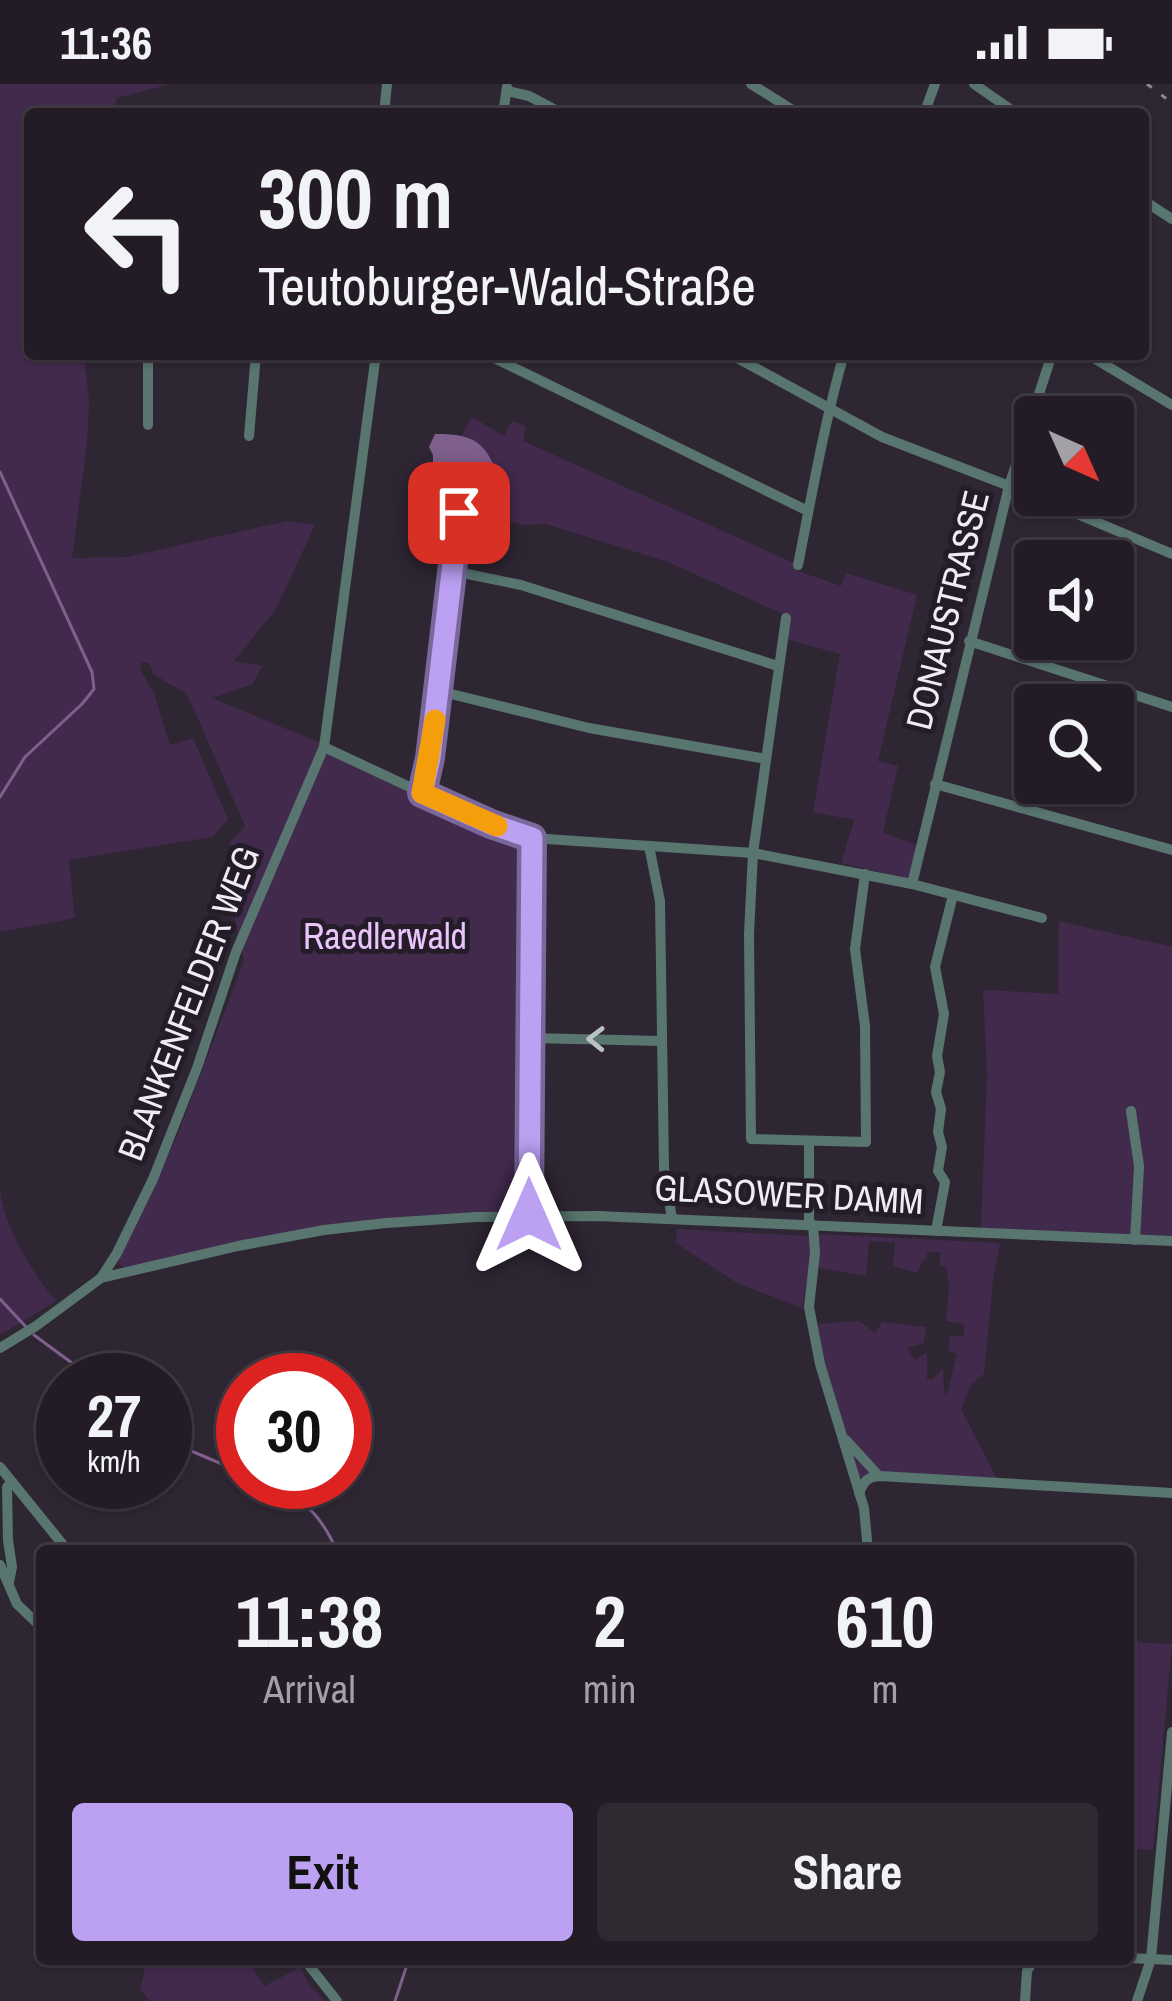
<!DOCTYPE html>
<meta charset="utf-8">
<style>
:root{--surface:#231c26;--page:#2f2932;--text:#f1f3f6;--muted:#a3a1a7;--line:#403a43;--accent:#bca0f2}
body{margin:0;font-family:"Archivo Narrow",sans-serif;background:var(--page);color:var(--text);height:100vh;display:flex;flex-direction:column;font-size:45px;white-space:nowrap}
*{box-sizing:border-box;margin:0}
p{font-size:39px;color:var(--muted)}
.icon{flex:none;width:66px;height:66px;fill:none;stroke:currentColor;stroke-width:2;stroke-linecap:round;stroke-linejoin:round}
.map{position:relative;flex:1;overflow:hidden}
.side{position:absolute;left:36px;top:1461px;width:1098px;height:420px;display:flex;flex-direction:column;background:var(--surface);border-radius:12px;box-shadow:0 3px 9px #0004,0 0 0 3px var(--line)}
.side>*{flex:none}
.guide{position:absolute;left:24px;top:24px;width:1125px;height:252px;border-radius:12px;box-shadow:0 3px 9px #0004,0 0 0 3px var(--line);background:#231c26;color:var(--text);overflow:hidden}
.needle{width:78px;rotate:135deg}
.buttons{position:absolute;left:1014px;top:312px;display:grid;gap:24px}
.buttons a{display:grid;place-items:center;width:120px;height:120px;border-radius:12px;background:var(--surface);box-shadow:0 3px 9px #0004,0 0 0 3px var(--line);font-size:60px}
.speed{position:absolute;left:36px;top:1269px;display:flex;gap:24px;font-size:60px;font-weight:700;text-align:center}
.speed>*{display:grid;place-content:center;width:156px;height:156px;border-radius:50%;background:var(--surface);box-shadow:0 3px 9px #0004,0 0 0 3px var(--line);line-height:1}
.speed small{font-size:30px;font-weight:400}
.speed .limit{border:18px solid #d22;background:#fff;color:#111}
.pin{position:absolute;display:grid;place-items:center;width:102px;height:102px;color:#fff;margin:-51px;border-radius:24px;box-shadow:0 6px 18px #0006}
.me{position:absolute;width:132px;margin:-66px;rotate:0deg;stroke-linejoin:round;filter:drop-shadow(0 0 9px #0008)}
.turn{display:flex;align-items:center;gap:42px;height:252px;padding:0 36px;font-size:54px}
.turn .icon{width:156px;height:156px;stroke-width:2.5}
.turn b{display:block;font-size:84px;line-height:102px}
.eta{display:flex;justify-content:space-evenly;align-items:center;height:204px;text-align:center}
.eta b{font-size:72px;font-weight:700;line-height:84px}
.cta{display:flex;gap:24px;margin-top:auto;padding:24px 36px}
.cta a{flex:1;height:138px;border-radius:12px;background:var(--accent);color:#111;font-size:48px;font-weight:700;line-height:138px;text-align:center}
.cta a+a{background:var(--page);color:var(--text)}
.status{display:flex;justify-content:space-between;align-items:center;height:84px;padding:0 60px;background:var(--surface);direction:ltr}
.status svg{height:33px;fill:currentColor}
.map>svg:first-child{display:block}
.green{fill:#422a4d}
.water{fill:#7f608d}
.lines{fill:none;stroke-linecap:round;stroke-linejoin:round}
.stream{stroke:#7f608d;stroke-width:3}
.minor{stroke:#58756f;stroke-width:10}
.rail{stroke:#8f8792;stroke-width:3;stroke-dasharray:6 12;stroke-linecap:butt}
.oneway{stroke:#bbc2c5}
.route-casing{stroke:#7a689d;stroke-width:30}
.route{stroke:#bca0f2;stroke-width:21}
.slow{stroke:#f59e0b;stroke-width:21}
.labels{text-anchor:middle;stroke-width:10;stroke-linejoin:round;paint-order:stroke}
.street-label{font-size:36px;fill:#f1ebf3;stroke:#251c29}
.park-label{font-size:36px;fill:#eac5fc;stroke:#251c29}
</style>
<div class="status"><b>11:36</b><svg viewBox="0 0 49 12"><path d="M0 12V9h3v3zM5 12V6h3v6zM10 12V3h3v9zM15 12V0h3v12zM26 1h20v11H26zM47 4h2v5h-2z"/></svg></div>
<div class="map">
<svg width="1172" height="1917" viewBox="0 0 1172 1917">
<rect width="100%" height="100%" fill="#2f2633"/>
<!-- green -->
<g class="green">
<path d="M0,0H170L116,14L114,30H30V270H84L89,316L87,360L72,474L127,473L287,437L315,441L276,525L234,577L262,582L253,600L212,614L323,660L529,757L524,1128L432,1132L125,1184L118,1179L177,1052L244,877L229,809L245,797L230,758L245,742L187,610L153,590L149,578L141,579V587L154,609L170,661L193,654L228,735L212,753L69,776L75,834L0,848Z"/>
<path d="M472,333L504,352L512,337L526,342L523,357L796,480L798,487L841,502L846,489L917,511L878,677L898,682L883,748L918,762L909,795L841,779L854,736L813,728L840,570L786,555L787,532L668,478L546,440L523,441L466,428L442,397L443,387Z"/>
<path d="M1059,837L1172,863V1153L981,1144L987,990L983,906L1058,910Z"/>
<path d="M0,1105C4,1142 32,1189 56,1217L0,1251Z"/>
<path d="M677,1145L808,1152L812,1169L802,1224L737,1199L676,1159Z"/>
<path d="M816,1150L1000,1159L993,1196L984,1290L972,1299L961,1325L998,1397L859,1393L816,1251L819,1240L859,1237L875,1249L882,1238L926,1243L924,1259L907,1264L915,1276L927,1268V1295L932,1296L943,1284L944,1308L947,1311L957,1270L948,1267L950,1252H963L965,1241L946,1237L949,1201L946,1183L940,1182V1168H927V1175H924L917,1189L893,1182L895,1159L869,1157L866,1192L815,1183Z"/>
<path d="M1128,1558L1172,1560L1153,1766L1128,1764Z"/>
<path d="M142,1875H271L253,1885L265,1902L300,1883L309,1900L325,1917H150L140,1906L144,1890Z"/>
</g>
<!-- water -->
<path class="water" d="M435,350C470,350 484,355 497,389L486,405L433,394V371L429,363Z"/>
<g class="lines">
<!-- stream -->
<g class="stream">
<path d="M0,388L92,588L94,605L82,620L25,673L0,713"/>
<path d="M0,1215L27,1244"/>
<path d="M34,1251L95,1296"/>
<path d="M165,1347L189,1366L243,1389"/>
<path d="M263,1398C303,1415 319,1427 337,1467"/>
<path d="M395,1917L409,1875"/>
</g>
<!-- minor -->
<g class="minor">
<path d="M751,0L799,30"/>
<path d="M974,0L1017,30"/>
<path d="M507,7L529,12L563,30"/>
<path d="M384,30L387,0"/>
<path d="M503,30L507,3"/>
<path d="M924,30L935,0"/>
<path d="M1143,116L1172,135"/>
<path d="M148,270V341"/>
<path d="M486,270L808,427"/>
<path d="M730,270L882,353L1025,408L1172,470"/>
<path d="M1087,270L1172,321"/>
<path d="M249,352L256,270"/>
<path d="M798,481C812,410 824,340 844,270"/>
<path d="M453,487L521,501L778,582"/>
<path d="M786,534L753,769L749,850L751,1055L866,1058L865,942L855,865L865,790"/>
<path d="M969,557L1172,623"/>
<path d="M439,607L589,644L766,675"/>
<path d="M324,663L491,741L532,754L753,769L912,800L1042,834"/>
<path d="M935,700L1172,766"/>
<path d="M422,709L431,674L459,429"/>
<path d="M649,762L660,817L664,1084L672,1135"/>
<path d="M912,800L1009,402L1052,270"/>
<path d="M530,954L662,957"/>
<path d="M1131,1027L1139,1082L1135,1156"/>
<path d="M529,1131L532,754"/>
<path d="M809,1141V1058"/>
<path d="M813,1141L815,1169L809,1223L820,1280L864,1424L868,1467"/>
<path d="M936,1147L945,1098L938,1087L942,1063L938,1048L941,1025L936,1008L940,988L937,972L944,930L935,883L953,811"/>
<path d="M101,1194L117,1169L153,1095L197,984L236,868L324,663L376,270"/>
<path d="M0,1264L36,1242L101,1194L238,1162L324,1146L386,1139L476,1133L598,1132L1172,1157"/>
<path d="M846,1356L878,1391"/>
<path d="M0,1383L68,1467"/>
<path d="M859,1409C864,1397 867,1393 880,1392L1172,1409"/>
<path d="M0,1481L17,1520L42,1544"/>
<path d="M9,1498L12,1483L8,1456L7,1403L12,1398"/>
<path d="M1128,1874L1172,1876"/>
<path d="M304,1875L337,1917"/>
<path d="M1025,1917L1027,1887L1034,1875"/>
<path d="M1137,1917L1151,1875L1172,1648"/>
</g>
<!-- rail -->
<path class="rail" d="M1147,0L1172,19"/>
</g>
<!-- one-way arrows -->
<defs><path id="oneway-chevron" d="M-2-3.5L2.5 0L-2 3.5" fill="none" stroke-width="1.6" stroke-linecap="round" stroke-linejoin="round" transform="scale(3)"/></defs>
<use class="oneway" href="#oneway-chevron" transform="translate(596 955) rotate(-179)"/>
<g class="lines">
<!-- route casing -->
<g class="route-casing">
<path id="route" d="M459,429L430,674L422,709L491,740L532,754L529,1131"/>
</g>
<!-- route -->
<use href="#route" class="route"/>
<!-- slow -->
<path class="slow" d="M435,636L422,709L497,742"/>
</g>
<g class="labels">
<!-- street labels -->
<g class="street-label">
<text transform="translate(947 526) rotate(-76)" y="13">DONAUSTRASSE</text>
<text transform="translate(188 919) rotate(-69)" y="13">BLANKENFELDER WEG</text>
<text transform="translate(789 1110) rotate(3)" y="13">GLASOWER DAMM</text>
</g>
<!-- park labels -->
<g class="park-label">
<text x="385" y="865">Raedlerwald</text>
</g>
</g>
</svg>
<div class="buttons">
<a><svg class="needle" viewBox="-14 -14 28 28"><path d="M0-13l5 13h-10z" fill="#e53935"/><path d="M0 13l5-13h-10z" fill="#a3a1a7"/></svg></a>
<a><svg class="icon" aria-label="sound" viewBox="0 0 24 24"><path d="M4 9h4l5-4v14l-5-4H4zM17 9q2 3 0 6"/></svg></a>
<a><svg class="icon" aria-label="search" viewBox="0 0 24 24"><circle cx="10" cy="10" r="6"/><path d="M15 15l6 6"/></svg></a>
</div>
<div class="speed"><div>27<small>km/h</small></div><div class="limit">30</div></div>
<div class="pin" style="left:459px;top:429px;background:#d93025"><svg class="icon" aria-label="arrive" viewBox="0 0 24 24"><path d="M6 21V4h12l-3 4 3 4H6"/></svg></div>
<svg class="me" style="left:529px;top:1131px" viewBox="-20 -20 40 40"><path d="M0-17L14 15 0 8-14 15z" fill="#bca0f2" stroke="#fff" stroke-width="4"/></svg>
<div class="guide">
<div class="turn"><svg class="icon" aria-label="left" viewBox="0 0 24 24"><path d="M17 20v-9H6M10 6l-5 5 5 5"/></svg><div><b>300 m</b>Teutoburger-Wald-Straße</div></div>
</div>
<section class="side">
<div class="eta">
<div><b>11:38</b><p>Arrival</p></div>
<div><b>2</b><p>min</p></div>
<div><b>610</b><p>m</p></div>
</div>
<div class="cta"><a>Exit</a><a>Share</a></div>
</section>
</div>
